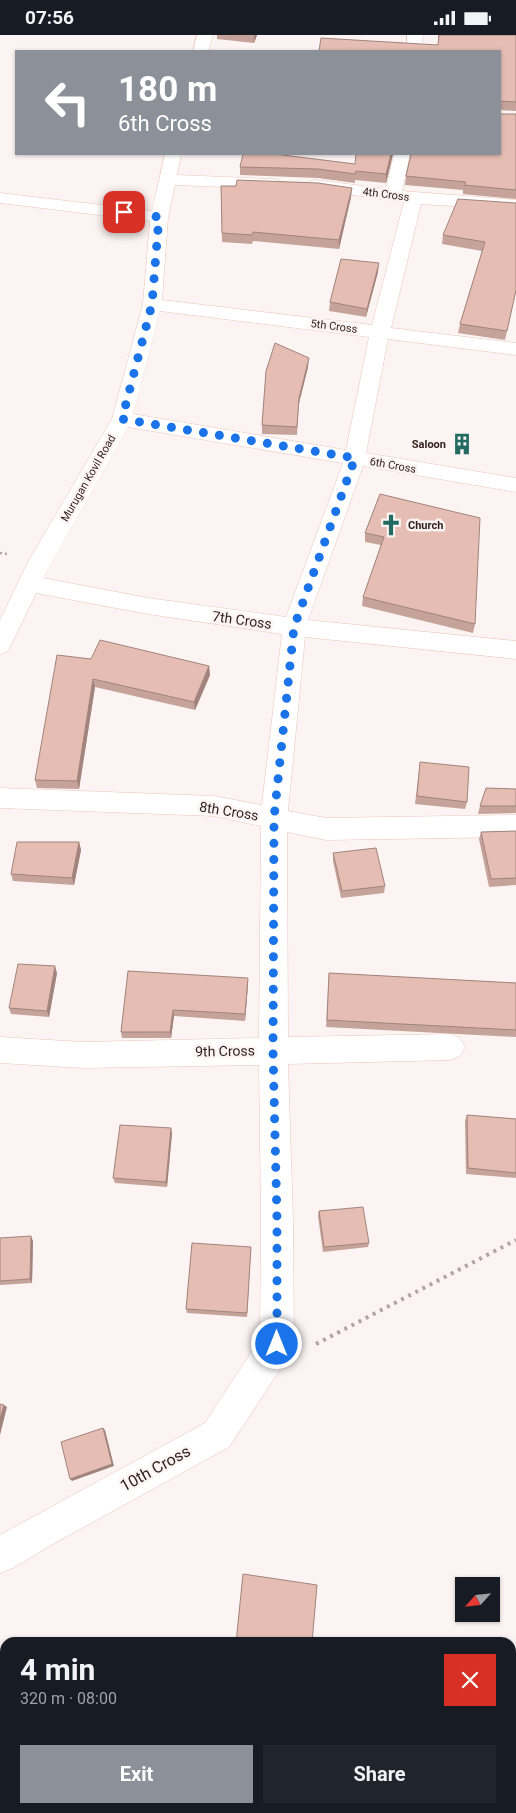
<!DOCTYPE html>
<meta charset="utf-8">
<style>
:root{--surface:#171b24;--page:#20242c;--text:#f1f3f6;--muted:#9ea1a6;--accent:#8c9099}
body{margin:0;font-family:Roboto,sans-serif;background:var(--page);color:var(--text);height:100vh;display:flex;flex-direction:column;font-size:19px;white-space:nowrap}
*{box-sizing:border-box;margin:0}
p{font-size:16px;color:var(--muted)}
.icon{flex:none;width:28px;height:28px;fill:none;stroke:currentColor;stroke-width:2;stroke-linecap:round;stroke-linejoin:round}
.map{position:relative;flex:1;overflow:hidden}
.side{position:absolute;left:0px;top:1602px;width:516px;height:176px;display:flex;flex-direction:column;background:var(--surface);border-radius:15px 15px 0 0;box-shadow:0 1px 4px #0004}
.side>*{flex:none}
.top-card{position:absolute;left:15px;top:15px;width:486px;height:105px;border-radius:0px;box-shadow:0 1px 4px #0004;background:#8c9099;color:#fff;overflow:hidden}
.needle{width:32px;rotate:243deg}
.buttons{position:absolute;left:455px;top:1542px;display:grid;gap:10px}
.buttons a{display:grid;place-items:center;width:45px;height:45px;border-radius:0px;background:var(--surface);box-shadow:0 1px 4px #0004;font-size:25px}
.pin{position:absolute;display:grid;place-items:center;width:42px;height:42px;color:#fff;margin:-21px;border-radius:10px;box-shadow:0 2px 8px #0006}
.me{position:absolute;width:55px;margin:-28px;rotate:0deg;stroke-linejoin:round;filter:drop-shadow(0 0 4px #0008)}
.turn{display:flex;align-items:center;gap:18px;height:105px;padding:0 20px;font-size:22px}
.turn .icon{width:65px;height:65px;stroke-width:2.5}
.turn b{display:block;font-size:35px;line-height:42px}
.round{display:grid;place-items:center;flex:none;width:52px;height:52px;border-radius:0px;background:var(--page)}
.summary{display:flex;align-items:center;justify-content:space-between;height:85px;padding:0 20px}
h1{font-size:30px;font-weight:700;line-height:38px}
.primary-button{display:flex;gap:10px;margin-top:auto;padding:10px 20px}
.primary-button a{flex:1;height:58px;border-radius:0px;background:var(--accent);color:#fff;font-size:20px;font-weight:700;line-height:58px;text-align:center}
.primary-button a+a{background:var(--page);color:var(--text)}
.status{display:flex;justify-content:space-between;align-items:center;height:35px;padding:0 25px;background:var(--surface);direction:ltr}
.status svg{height:14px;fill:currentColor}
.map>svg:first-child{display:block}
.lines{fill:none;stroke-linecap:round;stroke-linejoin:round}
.street-casing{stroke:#ecc4ba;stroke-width:1}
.path-far1{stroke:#b0a5a3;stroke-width:2.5;stroke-dasharray:2 3;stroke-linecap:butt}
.path{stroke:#b0a5a3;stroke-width:4;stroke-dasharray:3 5;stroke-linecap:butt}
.street{fill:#fff;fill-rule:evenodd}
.wall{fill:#c5a39a}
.shaded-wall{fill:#a0847d}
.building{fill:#e5bdb3;stroke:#a0847d}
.route{stroke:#1a73e8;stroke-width:9;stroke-dasharray:0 16.2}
.labels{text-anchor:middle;stroke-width:5;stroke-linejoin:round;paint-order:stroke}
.far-street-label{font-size:11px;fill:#2d1e1b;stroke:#fcf4f2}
.far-poi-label{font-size:11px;font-weight:bold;fill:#2d1e1b;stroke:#fcf4f2;text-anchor:end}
.street-label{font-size:14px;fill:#2d1e1b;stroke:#fcf4f2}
.near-street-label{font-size:16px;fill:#2d1e1b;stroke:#fcf4f2}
</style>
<div class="status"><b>07:56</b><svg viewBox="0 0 49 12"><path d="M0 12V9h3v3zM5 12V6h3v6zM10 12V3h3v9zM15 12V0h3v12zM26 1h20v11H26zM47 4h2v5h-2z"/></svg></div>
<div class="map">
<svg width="516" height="1778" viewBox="0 0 516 1778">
<rect width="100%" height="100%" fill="#fcf4f2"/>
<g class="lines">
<!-- street casing -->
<g class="street-casing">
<g id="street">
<path d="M197,0H213L208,16H193Z"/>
<path d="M407,0H423L421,16H407Z"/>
<path d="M165,119H181L177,140L273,144L279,145L282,149L279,153L273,154L175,150L168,182L162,265L372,290L404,167L316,155L310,154L307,150L310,146L316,145L386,154L394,119H410L402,156L516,165V175L421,169L391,293L516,308V320L388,304L366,418L516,443V457L363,431L308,585L516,606V624L305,602L288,776L326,783L516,780V802L326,805L287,797L288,1002L450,999L460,1003L465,1012L460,1021L450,1025L288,1029L293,1184L294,1309L289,1321L229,1412L53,1509L13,1533L0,1538V1500L205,1388L260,1304L261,1184L259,1030L83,1033L0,1028V1002L83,1007L259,1003L261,791L214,781L0,773V753L214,761L262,770L282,599L148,579L36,558L8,616L0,619V585L28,527L112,384L143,269L150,186L0,168V158L152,176ZM160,276L369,302L346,415L133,379ZM128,392L343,428L286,582L148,563L43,543Z"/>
</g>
</g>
<!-- path-far1 -->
<path class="path-far1" d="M0,518L7,519"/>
<!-- path -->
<path class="path" d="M316,1309L516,1205"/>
<!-- street -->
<use href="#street" class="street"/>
</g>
<!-- wall -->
<g class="wall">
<path d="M217,0H257L254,8L217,4Z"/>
<path d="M438,0H516V76L500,75V79H516V164L463,159V155L405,150L406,141L438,10Z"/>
<path d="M393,119L386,148L355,145V148L318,143L240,140V132L355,129Z"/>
<path d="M221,151L351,162L339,214L253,206L252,209L222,207Z"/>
<path d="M516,168V256L505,305L458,298L460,289L482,216L442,209L443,200Z"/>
<path d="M378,237L366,282L329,276L330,267Z"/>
<path d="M308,332L298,372L297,400L262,399V390Z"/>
<path d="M380,459L475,589L473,598L362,571L363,562L381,510L365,507V498Z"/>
<path d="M91,624L209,631L210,640L195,675L95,652L79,754L37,753L35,745Z"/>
<path d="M420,727L467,767L465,774L415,769Z"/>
<path d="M516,754V778L478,779L480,771Z"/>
<path d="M516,796V850L489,852L479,804L481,797Z"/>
<path d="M79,807L81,815L74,850L13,846L11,839Z"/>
<path d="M333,818L385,851L384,858L341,863L333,826Z"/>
<path d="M128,936L248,949L245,986L174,981L171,1003H122L121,997Z"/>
<path d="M57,938L49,982L11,979L9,973Z"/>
<path d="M329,938L516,948V1002L326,992Z"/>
<path d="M467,1080L516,1084V1143L466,1139L465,1086Z"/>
<path d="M172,1098L167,1152L115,1148L113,1143Z"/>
<path d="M319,1176L369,1208L368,1212L323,1217L318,1181Z"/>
<path d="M0,1203L33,1206L32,1248L0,1250Z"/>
<path d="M251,1212L247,1282L187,1278L186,1274Z"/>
</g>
<!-- shaded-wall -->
<g class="shaded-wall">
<path d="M254,0H257L254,8Z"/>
<path d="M391,119H393L386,148V139Z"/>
<path d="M352,153L351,162L339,214V205Z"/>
<path d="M379,228L378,237L366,282L367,274Z"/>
<path d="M309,323L308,332L298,372L297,400L299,363Z"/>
<path d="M209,631L210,640L195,675L194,667Z"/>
<path d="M93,644L95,652L79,754L77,746Z"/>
<path d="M79,807L81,815L74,850L72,843Z"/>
<path d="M55,931L57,938L49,982L47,976Z"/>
<path d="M248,943V949L245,986V979Z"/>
<path d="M173,975L174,981L171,1003L170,997Z"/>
<path d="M171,1093L172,1098L167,1152L166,1147Z"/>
<path d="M31,1201L33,1206L32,1248L30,1244Z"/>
<path d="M4,1370L7,1372L0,1400V1384Z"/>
<path d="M103,1393L105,1395L114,1431L72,1446L70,1444Z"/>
<path d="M100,1774H102L103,1778H100Z"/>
</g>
<!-- building -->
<g class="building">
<path d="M439,0H516V67L500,66V79H516V155L464,150L466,147L406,141L411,119H500V16H319L321,3L438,10Z"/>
<path d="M243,119H275L355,129L356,119H391L386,139L356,136L355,139L318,134L240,132Z"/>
<path d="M237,145L318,148L352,153L339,205L253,197L252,200L222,198L221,151H236Z"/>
<path d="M458,164L516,168V255L507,296L460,289L485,207L443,200Z"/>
<path d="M341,224L379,228L367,274L330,267Z"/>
<path d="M275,308L309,323L299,363L297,392L262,390L266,336Z"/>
<path d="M380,459L480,483L475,589L363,562L384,502L365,498Z"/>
<path d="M100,605L209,631L194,667L93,644L77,746L35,745L57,620L91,624Z"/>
<path d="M420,727L469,732L467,767L417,761Z"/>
<path d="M486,753L516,754V771H480Z"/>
<path d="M516,796V843L491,844L481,797Z"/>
<path d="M17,807H79L72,843L11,839Z"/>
<path d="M376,813L385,851L342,856L333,818Z"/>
<path d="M18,929L55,931L47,976L9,973Z"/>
<path d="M128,936L248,943L245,979L173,975L170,997H121Z"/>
<path d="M329,938L516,948V995L327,985Z"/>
<path d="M467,1080L516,1084V1138L468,1133Z"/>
<path d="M120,1090L171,1093L166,1147L113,1143Z"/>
<path d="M363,1172L369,1208L324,1212L319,1176Z"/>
<path d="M31,1201L30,1244L0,1246V1203Z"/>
<path d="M192,1208L251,1212L247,1278L186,1274Z"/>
<path d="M0,1369L4,1370L0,1384Z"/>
<path d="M103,1393L112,1429L70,1444L61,1407Z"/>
<path d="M243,1539L317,1550L312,1608H236Z"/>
<path d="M5,1717V1774H100V1778H0V1718Z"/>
</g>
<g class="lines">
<!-- route -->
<path class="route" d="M124,177L159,182L152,269L122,384L355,423L294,592L274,783L273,1015L277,1184V1309"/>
</g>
<!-- icons -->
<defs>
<g id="building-bare" transform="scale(1.725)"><path d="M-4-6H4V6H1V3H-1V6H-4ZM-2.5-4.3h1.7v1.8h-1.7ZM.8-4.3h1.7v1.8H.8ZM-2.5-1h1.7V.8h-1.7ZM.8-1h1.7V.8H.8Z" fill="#226b63" stroke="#fcf4f2" stroke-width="2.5" paint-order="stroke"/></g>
<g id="church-bare" transform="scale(1.725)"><path d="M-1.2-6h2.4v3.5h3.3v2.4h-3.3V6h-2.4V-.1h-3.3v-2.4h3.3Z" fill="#226b63" stroke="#fcf4f2" stroke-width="2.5" paint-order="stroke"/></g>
</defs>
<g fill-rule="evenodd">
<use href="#building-bare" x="462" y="409"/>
<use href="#church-bare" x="391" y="490"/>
</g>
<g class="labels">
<!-- far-street labels -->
<g class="far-street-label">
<text transform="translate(386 159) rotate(7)" y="4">4th Cross</text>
<text transform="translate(334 291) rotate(7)" y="4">5th Cross</text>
<text transform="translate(393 430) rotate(10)" y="4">6th Cross</text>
<text transform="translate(88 443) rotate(-60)" y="4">Murugan Kovil Road</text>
</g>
<!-- far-poi labels -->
<g class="far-poi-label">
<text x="446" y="413">Saloon</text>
<text x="408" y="494" text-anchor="start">Church</text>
</g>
<!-- street labels -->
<g class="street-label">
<text transform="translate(242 585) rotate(8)" y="5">7th Cross</text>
<text transform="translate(229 776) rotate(9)" y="5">8th Cross</text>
<text transform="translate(225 1016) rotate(-1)" y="5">9th Cross</text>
</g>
<!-- near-street labels -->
<g class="near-street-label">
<text transform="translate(155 1433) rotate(-29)" y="6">10th Cross</text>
</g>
</g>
</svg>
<div class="buttons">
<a><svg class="needle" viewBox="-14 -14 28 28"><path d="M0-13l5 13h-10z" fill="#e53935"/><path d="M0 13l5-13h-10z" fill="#9ea1a6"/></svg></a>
</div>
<div class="pin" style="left:124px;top:177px;background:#d93025"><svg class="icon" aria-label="arrive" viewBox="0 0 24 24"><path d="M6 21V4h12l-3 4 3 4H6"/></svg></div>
<svg class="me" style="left:277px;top:1309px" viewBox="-20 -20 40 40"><circle r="17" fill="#1a73e8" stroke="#fff" stroke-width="3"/><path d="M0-11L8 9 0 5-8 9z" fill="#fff"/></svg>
<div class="top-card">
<div class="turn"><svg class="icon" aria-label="left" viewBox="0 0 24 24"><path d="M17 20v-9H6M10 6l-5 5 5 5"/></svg><div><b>180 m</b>6th Cross</div></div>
</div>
<section class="side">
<div class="summary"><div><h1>4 min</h1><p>320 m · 08:00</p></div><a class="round" style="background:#d93025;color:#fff"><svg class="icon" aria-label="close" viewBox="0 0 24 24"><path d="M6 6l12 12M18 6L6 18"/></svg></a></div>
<div class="primary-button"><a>Exit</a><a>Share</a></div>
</section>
</div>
